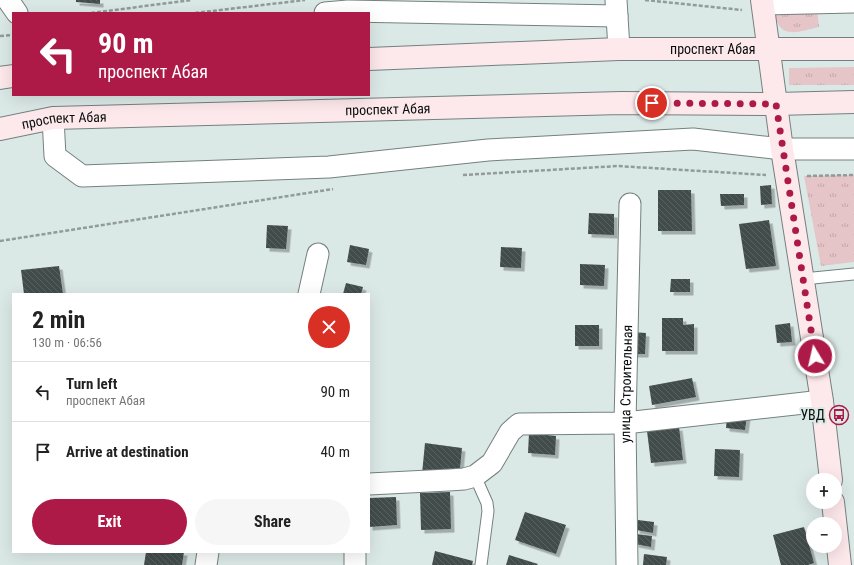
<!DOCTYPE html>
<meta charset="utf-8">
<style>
:root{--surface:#fff;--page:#f6f6f6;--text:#222;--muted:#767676;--line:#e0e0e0;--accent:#ad1a47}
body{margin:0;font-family:"Roboto Condensed",sans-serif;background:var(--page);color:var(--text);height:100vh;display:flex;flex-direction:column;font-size:15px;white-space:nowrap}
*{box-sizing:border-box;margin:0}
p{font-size:13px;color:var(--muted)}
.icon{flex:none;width:22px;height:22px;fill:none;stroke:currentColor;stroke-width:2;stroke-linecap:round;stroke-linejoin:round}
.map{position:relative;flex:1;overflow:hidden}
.drawer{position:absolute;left:12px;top:293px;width:358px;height:260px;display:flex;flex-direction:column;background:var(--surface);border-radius:0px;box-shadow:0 4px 16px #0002}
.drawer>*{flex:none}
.guide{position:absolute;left:12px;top:12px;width:358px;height:84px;border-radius:0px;box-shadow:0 4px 16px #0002;background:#ad1a47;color:#fff;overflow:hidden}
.tools{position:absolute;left:806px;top:473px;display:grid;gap:8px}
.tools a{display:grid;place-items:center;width:36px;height:36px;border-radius:50%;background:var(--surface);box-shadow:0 4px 16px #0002;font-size:20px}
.pin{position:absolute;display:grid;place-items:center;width:34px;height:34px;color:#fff;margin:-17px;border:2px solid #fff;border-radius:50%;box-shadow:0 1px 4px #0007}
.me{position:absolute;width:44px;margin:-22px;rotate:351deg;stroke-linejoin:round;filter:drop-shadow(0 0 3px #0008)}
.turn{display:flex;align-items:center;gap:14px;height:84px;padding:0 20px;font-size:18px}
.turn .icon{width:52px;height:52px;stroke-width:2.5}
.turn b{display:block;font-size:28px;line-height:34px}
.round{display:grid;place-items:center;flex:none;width:42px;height:42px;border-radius:21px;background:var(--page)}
.headline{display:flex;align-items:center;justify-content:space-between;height:68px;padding:0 20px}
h1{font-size:24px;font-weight:700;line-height:30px}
.action{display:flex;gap:8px;margin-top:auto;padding:8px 20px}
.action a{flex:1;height:46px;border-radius:24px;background:var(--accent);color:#fff;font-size:16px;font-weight:700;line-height:46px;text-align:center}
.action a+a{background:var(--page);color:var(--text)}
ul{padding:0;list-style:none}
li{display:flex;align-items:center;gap:12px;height:60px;padding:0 20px;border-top:1px solid var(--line)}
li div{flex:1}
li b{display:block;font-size:15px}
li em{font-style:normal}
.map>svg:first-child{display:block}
.grass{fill:url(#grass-tufts)}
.building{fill:url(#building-back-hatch);filter:url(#shadow)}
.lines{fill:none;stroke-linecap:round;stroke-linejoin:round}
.lane-casing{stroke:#74807f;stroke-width:13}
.street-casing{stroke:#74807f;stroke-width:23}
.secondary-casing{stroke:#74807f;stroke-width:24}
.path{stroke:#919b99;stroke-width:2.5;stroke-dasharray:4 2;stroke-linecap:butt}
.lane{stroke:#fff;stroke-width:11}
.street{stroke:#fff;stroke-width:21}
.secondary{stroke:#fde8eb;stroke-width:22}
.route{stroke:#ad1a47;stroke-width:7;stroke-dasharray:0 12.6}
.labels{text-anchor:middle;stroke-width:4;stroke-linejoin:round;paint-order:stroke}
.street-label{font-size:14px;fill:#080c0c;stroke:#dbe9e6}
.poi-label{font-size:14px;fill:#080c0c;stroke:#dbe9e6;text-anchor:end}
</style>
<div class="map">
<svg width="854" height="565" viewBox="0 0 854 565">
<defs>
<pattern id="grass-tufts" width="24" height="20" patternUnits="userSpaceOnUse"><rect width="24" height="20" fill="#e5c5c8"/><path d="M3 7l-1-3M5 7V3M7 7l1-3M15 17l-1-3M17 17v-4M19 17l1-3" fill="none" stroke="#c3a8ab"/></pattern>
<pattern id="building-back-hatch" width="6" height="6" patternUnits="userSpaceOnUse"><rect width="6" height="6" fill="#424d4b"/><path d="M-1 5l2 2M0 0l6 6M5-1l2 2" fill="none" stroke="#596260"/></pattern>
<filter id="shadow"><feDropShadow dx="3.5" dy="3.5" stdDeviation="0" flood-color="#0004"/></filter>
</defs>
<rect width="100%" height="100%" fill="#dbe9e6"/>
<!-- grass -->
<g class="grass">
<path d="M817,9L819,27C798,32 777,41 775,10Z"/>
<path d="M854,67V85H789V68Z"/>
<path d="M854,175V262L821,266L804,176Z"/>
</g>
<!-- building -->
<g class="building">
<path d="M76,0H100V4L76,2Z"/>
<path d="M771,185L772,204L761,205L760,186Z"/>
<path d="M658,190H691L692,231H658Z"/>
<path d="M720,194H744V205L721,206Z"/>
<path d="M589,213L614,214V235L588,234Z"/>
<path d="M769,220L776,266L746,269L739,224Z"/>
<path d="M267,225L288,226L286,249L266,248Z"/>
<path d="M350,245L369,249L366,265L347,262Z"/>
<path d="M501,247L522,248L521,268L500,267Z"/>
<path d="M580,264L605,265L604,286L580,285Z"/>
<path d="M59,266L63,294H24L21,270Z"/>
<path d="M671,279H690V292H670Z"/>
<path d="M346,283L363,287L361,294H343Z"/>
<path d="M662,318H683V325L694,324V351H662Z"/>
<path d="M790,323L792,342L777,343L775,325Z"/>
<rect x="575" y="325" width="24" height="21"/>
<path d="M632,332L646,333L645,354H631Z"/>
<path d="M692,378L696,397L652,405L649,386Z"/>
<path d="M727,415L747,416L745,430L726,428Z"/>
<path d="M679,427L683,460L651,463L647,431Z"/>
<path d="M529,433L556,436L555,455L528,453Z"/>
<path d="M425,443L462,448L459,478L422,474Z"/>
<path d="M715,449L740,450L739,477L714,476Z"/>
<path d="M450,492L451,529L421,530L420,493Z"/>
<path d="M396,497L397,525L369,527V498Z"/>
<path d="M525,512L566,525L556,554L515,540Z"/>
<path d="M638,520L654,522L653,533L636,530Z"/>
<path d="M804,527L814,563L808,565H781L773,535Z"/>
<path d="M636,534L652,536L651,547L635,544Z"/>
<path d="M435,551L473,561L472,565H432Z"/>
<path d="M146,552H184L182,565H144Z"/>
<path d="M644,554L667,557L666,565H643Z"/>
<path d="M509,555L538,564L537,565H506Z"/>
</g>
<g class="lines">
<!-- lane casing -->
<g class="lane-casing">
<g id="lane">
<path d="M803,279L854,274"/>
<path d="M475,476L487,503L488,511L481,565"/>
</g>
</g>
<!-- street casing -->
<g class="street-casing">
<g id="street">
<path d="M8,0L17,13"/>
<path d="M616,0L619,49"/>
<path d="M763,4L854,2"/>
<path d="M325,13L348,11L617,16"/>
<path d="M53,118L55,156L82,176L329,167L488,150L693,139L782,149H854"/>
<path d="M309,294L318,254"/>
<path d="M369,484L449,480L464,479L475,476L492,463L510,432L519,424L625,423L822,401"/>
<path d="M355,552V565"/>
<path d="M206,565L208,552"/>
<path id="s1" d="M627,565L625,423L630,204"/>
</g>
</g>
<!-- secondary casing -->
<g class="secondary-casing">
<g id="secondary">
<path d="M762,0L782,149L822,401L831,480"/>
<path id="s2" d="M369,59L619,49H854"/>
<path d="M0,78L13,76"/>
<path id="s3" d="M0,129L53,118L621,103L776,104L854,102"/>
<path d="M833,502L840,565"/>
</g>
</g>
<!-- path -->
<g class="path">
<path d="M645,0L742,10"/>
<path d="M91,13L192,0"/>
<path d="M195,13L305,0"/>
<path d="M0,36L13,35"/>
<path d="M463,175L618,166L766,175"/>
<path d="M807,176L854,175"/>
<path d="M0,241L333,189"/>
</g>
<!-- lane -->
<use href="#lane" class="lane"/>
<!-- street -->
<use href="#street" class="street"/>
<!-- secondary -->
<use href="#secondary" class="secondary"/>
</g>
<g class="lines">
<!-- route -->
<path class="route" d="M652,103L776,104L815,356"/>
</g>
<!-- icons -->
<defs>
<g id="bus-ring" transform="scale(1)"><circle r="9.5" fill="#dbe9e6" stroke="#ad1a47" stroke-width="1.5"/><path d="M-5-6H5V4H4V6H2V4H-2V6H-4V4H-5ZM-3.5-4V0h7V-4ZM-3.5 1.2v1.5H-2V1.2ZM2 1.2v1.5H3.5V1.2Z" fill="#ad1a47"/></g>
</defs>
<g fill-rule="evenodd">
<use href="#bus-ring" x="839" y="415"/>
</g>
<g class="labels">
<!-- street labels -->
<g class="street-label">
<text dy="5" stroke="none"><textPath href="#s2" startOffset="344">проспект Абая</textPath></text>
<text dy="5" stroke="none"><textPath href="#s3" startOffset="389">проспект Абая</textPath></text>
<text dy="5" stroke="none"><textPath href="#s3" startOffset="65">проспект Абая</textPath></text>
<text dy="5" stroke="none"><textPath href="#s1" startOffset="181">улица Строительная</textPath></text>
</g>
<!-- poi labels -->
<g class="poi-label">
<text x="825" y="420">УВД</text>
</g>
</g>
</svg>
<div class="tools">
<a>+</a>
<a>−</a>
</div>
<div class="pin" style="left:652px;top:103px;background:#d93025"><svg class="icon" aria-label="arrive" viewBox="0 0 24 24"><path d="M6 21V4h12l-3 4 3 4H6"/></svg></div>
<svg class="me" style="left:815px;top:356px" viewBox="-20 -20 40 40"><circle r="17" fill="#ad1a47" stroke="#fff" stroke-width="3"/><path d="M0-11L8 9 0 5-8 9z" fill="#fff"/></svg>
<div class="guide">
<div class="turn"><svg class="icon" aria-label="left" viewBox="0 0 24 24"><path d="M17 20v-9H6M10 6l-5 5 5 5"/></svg><div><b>90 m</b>проспект Абая</div></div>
</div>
<section class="drawer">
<div class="headline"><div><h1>2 min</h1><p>130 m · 06:56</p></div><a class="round" style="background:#d93025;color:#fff"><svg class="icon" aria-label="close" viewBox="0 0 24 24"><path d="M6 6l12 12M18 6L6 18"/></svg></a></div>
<ul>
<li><svg class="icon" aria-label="left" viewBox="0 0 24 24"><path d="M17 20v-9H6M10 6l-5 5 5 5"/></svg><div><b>Turn left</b><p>проспект Абая</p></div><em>90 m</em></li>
<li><svg class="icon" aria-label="arrive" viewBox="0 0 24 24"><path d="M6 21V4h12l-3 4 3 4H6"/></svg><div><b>Arrive at destination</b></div><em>40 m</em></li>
</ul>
<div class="action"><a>Exit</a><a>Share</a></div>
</section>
</div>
